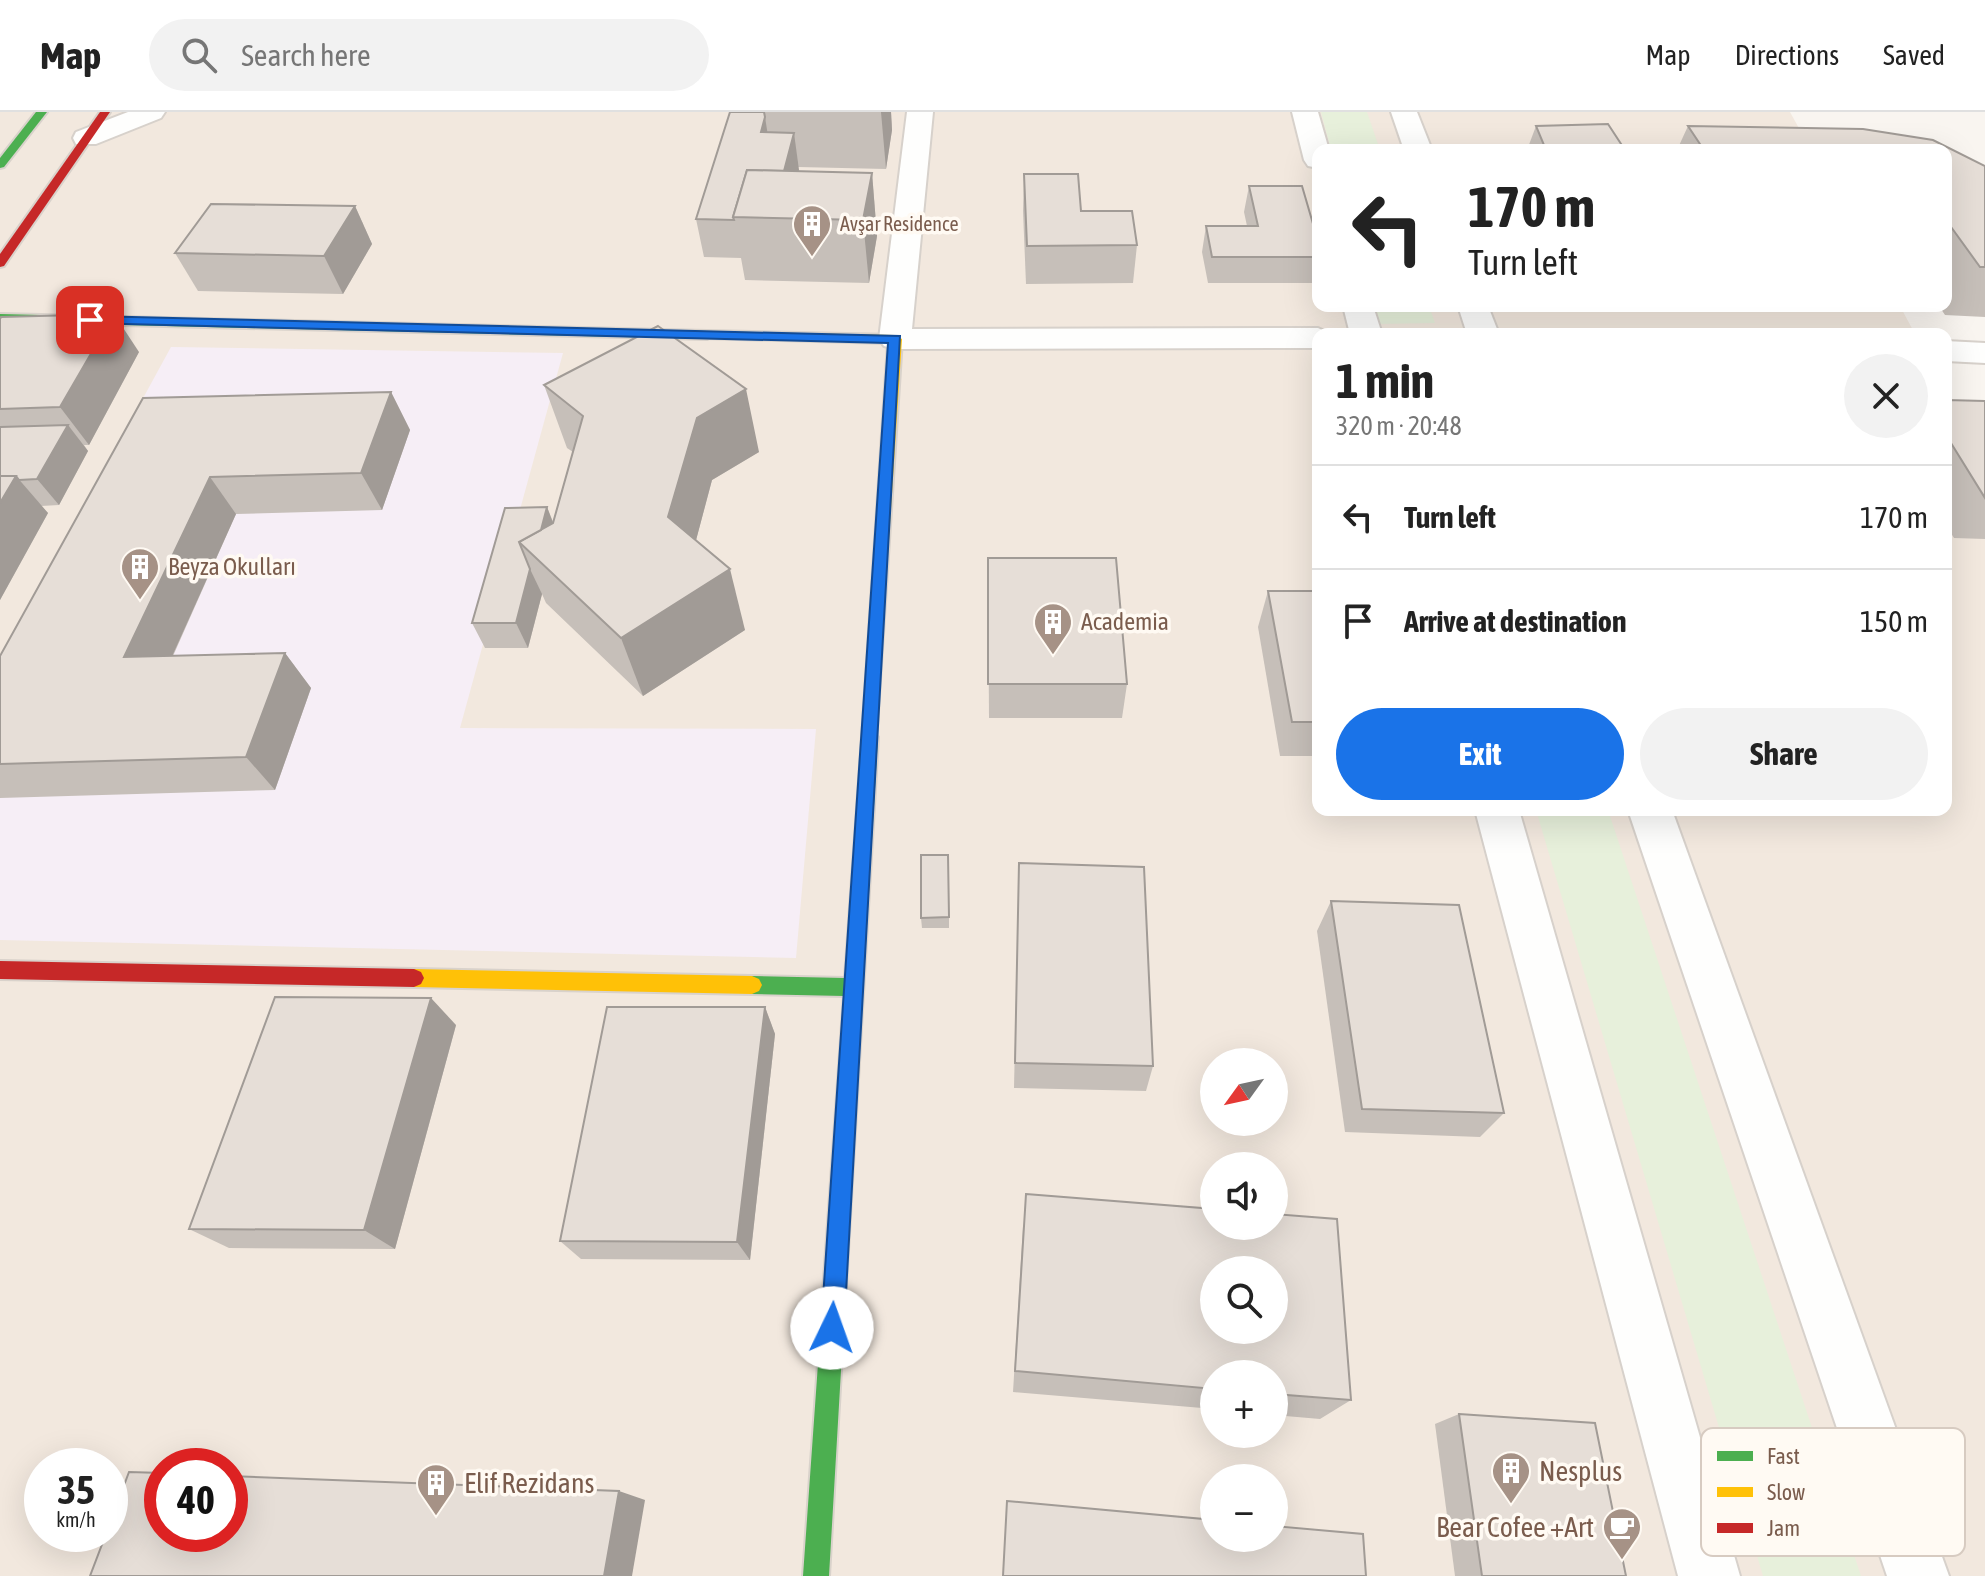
<!DOCTYPE html>
<meta charset="utf-8">
<style>
:root{--surface:#fff;--page:#f2f2f2;--text:#222;--muted:#767676;--line:#e0e0e0;--accent:#1a73e8}
body{margin:0;font-family:"Asap Condensed",sans-serif;background:var(--page);color:var(--text);height:100vh;display:flex;flex-direction:column;font-size:30px;white-space:nowrap}
*{box-sizing:border-box;margin:0}
p{font-size:26px;color:var(--muted)}
.icon{flex:none;width:44px;height:44px;fill:none;stroke:currentColor;stroke-width:2;stroke-linecap:round;stroke-linejoin:round}
.map{position:relative;flex:1;overflow:hidden}
.panel{position:absolute;left:1312px;top:216px;width:640px;height:488px;display:flex;flex-direction:column;background:var(--surface);border-radius:16px;box-shadow:0 8px 32px #0002}
.panel>*{flex:none}
.banner{position:absolute;left:1312px;top:32px;width:640px;height:168px;border-radius:16px;box-shadow:0 8px 32px #0002;background:#fff;color:var(--text);overflow:hidden}
.needle{width:52px;rotate:237deg}
.tools{position:absolute;left:1200px;top:936px;display:grid;gap:16px}
.tools a{display:grid;place-items:center;width:88px;height:88px;border-radius:50%;background:var(--surface);box-shadow:0 8px 32px #0002;font-size:40px}
.speed{position:absolute;left:24px;top:1336px;display:flex;gap:16px;font-size:40px;font-weight:700;text-align:center}
.speed>*{display:grid;place-content:center;width:104px;height:104px;border-radius:50%;background:var(--surface);box-shadow:0 8px 32px #0002;line-height:1}
.speed small{font-size:20px;font-weight:400}
.speed .limit{border:12px solid #d22;background:#fff;color:#111}
.pin{position:absolute;display:grid;place-items:center;width:68px;height:68px;color:#fff;margin:-34px;border-radius:16px;box-shadow:0 4px 12px #0006}
.me{position:absolute;width:88px;margin:-44px;rotate:3deg;stroke-linejoin:round;filter:drop-shadow(0 0 6px #0008)}
.turn{display:flex;align-items:center;gap:28px;height:168px;padding:0 24px;font-size:36px}
.turn .icon{width:104px;height:104px;stroke-width:2.5}
.turn b{display:block;font-size:56px;line-height:68px}
.round{display:grid;place-items:center;flex:none;width:84px;height:84px;border-radius:42px;background:var(--page)}
.head{display:flex;align-items:center;justify-content:space-between;height:136px;padding:0 24px}
h1{font-size:48px;font-weight:700;line-height:60px}
.primary-button{display:flex;gap:16px;margin-top:auto;padding:16px 24px}
.primary-button a{flex:1;height:92px;border-radius:48px;background:var(--accent);color:#fff;font-size:32px;font-weight:700;line-height:92px;text-align:center}
.primary-button a+a{background:var(--page);color:var(--text)}
ul{padding:0;list-style:none}
li{display:flex;align-items:center;gap:24px;height:104px;padding:0 24px;border-top:2px solid var(--line)}
li div{flex:1}
li b{display:block;font-size:30px}
li em{font-style:normal}
header{display:flex;align-items:center;gap:48px;box-sizing:border-box;height:112px;padding:0 40px;background:var(--surface);border-bottom:2px solid var(--line)}
header strong{font-size:38px}
nav{display:flex;gap:44px;margin-inline-start:auto;font-size:28px}
.search{width:560px;height:72px;background:var(--page);display:flex;align-items:center;gap:20px;box-sizing:border-box;padding:0 28px;border-radius:44px;color:var(--muted);font-size:30px}
.map>svg:first-child{display:block}
.residential{fill:#f2e8de;fill-rule:evenodd}
.education{fill:#f6eef6}
.green{fill:#e7f0db}
.lines{fill:none;stroke-linecap:round;stroke-linejoin:round}
.street-casing{stroke:#d7d1cb;stroke-width:4}
.fast-casing{stroke:#d9d2cb;stroke-width:4}
.slow-casing{stroke:#d9d2cb;stroke-width:4}
.jam-casing{stroke:#d9d2cb;stroke-width:4}
.street{fill:#fefefd;fill-rule:evenodd}
.fast{fill:#4caf50;fill-rule:evenodd}
.slow{fill:#ffc107;fill-rule:evenodd}
.jam{fill:#c62828;fill-rule:evenodd}
.wall{fill:#c6bfb9}
.shaded-wall{fill:#a19b96}
.building{fill:#e6ded7;stroke:#a19b96;stroke-width:2;fill-rule:evenodd}
.route{fill:#1a73e8;stroke:#114b97;stroke-width:2}
.labels{text-anchor:middle;stroke-width:7;stroke-linejoin:round;paint-order:stroke}
.far-poi-label{font-size:20px;fill:#7a5c4d;stroke:#fffaf3;text-anchor:start}
.poi-label{font-size:24px;fill:#7a5c4d;stroke:#fffaf3;text-anchor:start}
.near-poi-label{font-size:28px;fill:#7a5c4d;stroke:#fffaf3;text-anchor:start}
.key{fill:#fffaf3;stroke:#d7cbc1;stroke-width:2}
.key-label{font-size:22px;fill:#7a5c4d}
</style>
<header>
<strong>Map</strong>
<div class="search"><svg class="icon" aria-label="search" viewBox="0 0 24 24"><circle cx="10" cy="10" r="6"/><path d="M15 15l6 6"/></svg>Search here</div>
<nav><a>Map</a><a>Directions</a><a>Saved</a></nav>
</header>
<div class="map">
<svg width="1985" height="1464" viewBox="0 0 1985 1464">
<rect width="100%" height="100%" fill="#f9f5f0"/>
<!-- residential -->
<path class="residential" d="M0,0H1790L1811,38H1318V194H1900L1915,222H1318V698H1946V276L1985,345V1464H0ZM1214,950H1274V1010H1214ZM1214,1054H1274V1114H1214ZM1214,1158H1274V1218H1214ZM1214,1262H1274V1322H1214ZM42,1354H110V1422H42ZM162,1354H230V1422H162ZM1214,1366H1274V1426H1214Z"/>
<!-- education -->
<path class="education" d="M171,235L563,241L460,616L816,617L796,846L0,828V548Z"/>
<!-- green -->
<g class="green">
<path d="M1321,0H1367L1380,38H1331Z"/>
<path d="M1374,194H1429L1435,211L1379,212Z"/>
<path d="M1536,698H1608L1861,1464H1763Z"/>
</g>
<g class="lines">
<!-- street casing -->
<g class="street-casing">
<g id="street">
<path d="M128,0H165L161,6L96,32H76L73,26L76,20Z"/>
<path d="M907,0H933L912,217L1318,216L1331,222H1318V236L895,237L884,234L879,227Z"/>
<path d="M1292,0H1318L1329,38H1318V56L1308,54L1304,48Z"/>
<path d="M1391,0H1417L1432,38H1404Z"/>
<path d="M1343,194H1373L1382,222H1350Z"/>
<path d="M1458,194H1488L1499,222H1467Z"/>
<path d="M1946,229L1985,231V251L1946,249Z"/>
<path d="M1475,698H1519L1740,1464H1678Z"/>
<path d="M1628,698H1672L1949,1464H1887Z"/>
</g>
</g>
<!-- fast casing -->
<g class="fast-casing">
<g id="fast">
<path d="M36,0H47L4,55L0,56V46Z"/>
<path d="M0,202L707,219L713,223L707,227L0,210Z"/>
<path d="M870,618L878,625L829,1464H803L844,884L752,882L745,879L742,873L745,867L752,864L845,866L862,625Z"/>
</g>
</g>
<!-- slow casing -->
<g class="slow-casing">
<g id="slow">
<path d="M707,219L895,223L902,227L876,630H864L862,625L888,231L702,226L701,223Z"/>
<path d="M414,857L752,864L759,867L762,873L759,879L752,882L414,875L407,872L404,866L407,860Z"/>
</g>
</g>
<!-- jam casing -->
<g class="jam-casing">
<g id="jam">
<path d="M100,0H110L4,154L0,155V142Z"/>
<path d="M0,849L414,857L421,860L424,866L421,872L414,875L0,867Z"/>
</g>
</g>
<!-- street -->
<use href="#street" class="street"/>
<!-- fast -->
<use href="#fast" class="fast"/>
<!-- slow -->
<use href="#slow" class="slow"/>
<!-- jam -->
<use href="#jam" class="jam"/>
</g>
<!-- wall -->
<g class="wall">
<path d="M730,0H891L892,18L886,57L798,55V59L872,61L877,124L869,171L745,168L741,146L704,145L696,107Z"/>
<path d="M1536,14L1625,38H1527Z"/>
<path d="M1688,14L1863,17L1933,28L1985,54V205L1945,203L1939,194H1946V38H1677Z"/>
<path d="M1024,62L1137,133L1133,171L1026,172L1023,99Z"/>
<path d="M1249,74L1318,129V164L1316,171H1208L1202,140L1206,114H1247L1244,100Z"/>
<path d="M355,94L372,132L343,182L198,179L175,141Z"/>
<path d="M1834,194H1894L1892,196Z"/>
<path d="M0,207L139,240L89,333H84L88,339L59,393L41,394L48,401L0,488Z"/>
<path d="M544,273L759,340L712,368L696,428L745,518L643,584L546,491L542,482L528,536H485L472,511L505,396L547,395L553,410L573,340L567,336Z"/>
<path d="M391,280L410,318L382,398L236,402L173,544L285,541L311,576L275,678L0,686V544L143,286Z"/>
<path d="M1946,288L1985,289V427L1954,426L1946,413Z"/>
<path d="M988,446L1127,572L1122,606H989Z"/>
<path d="M1268,479H1318V644H1280L1258,515Z"/>
<path d="M1019,751L1153,954L1146,979L1014,976Z"/>
<path d="M949,754V816H922L921,806Z"/>
<path d="M1331,789L1504,1001L1480,1025L1345,1020L1317,819Z"/>
<path d="M765,895L775,922L750,1148L581,1147L560,1129Z"/>
<path d="M456,913L395,1137L229,1136L189,1117Z"/>
<path d="M1023,1115L1351,1288L1320,1307L1274,1303V1262H1214V1297L1013,1280Z"/>
<path d="M1459,1302L1626,1464H1455L1435,1312Z"/>
</g>
<!-- shaded-wall -->
<g class="shaded-wall">
<path d="M881,0H891L892,18L886,57Z"/>
<path d="M765,5L771,43L761,20Z"/>
<path d="M794,21L799,58L787,106L779,79Z"/>
<path d="M872,61L877,124L869,171L863,108Z"/>
<path d="M355,94L372,132L343,182L324,144Z"/>
<path d="M114,202L139,240L89,333L60,295Z"/>
<path d="M746,277L759,340L712,368L686,466L668,405L697,306Z"/>
<path d="M391,280L410,318L382,398L361,361Z"/>
<path d="M68,313L88,339L59,393L37,367Z"/>
<path d="M16,364L48,401L0,488V391Z"/>
<path d="M210,365L236,402L156,580L124,545Z"/>
<path d="M547,395L557,421L534,444Z"/>
<path d="M530,457L542,482L528,536L516,511Z"/>
<path d="M730,457L745,518L643,584L621,526Z"/>
<path d="M285,541L311,576L275,678L246,645Z"/>
<path d="M431,886L456,913L395,1137L364,1118Z"/>
<path d="M765,895L775,922L750,1148L737,1130Z"/>
<path d="M619,1379L645,1388L632,1464H604Z"/>
</g>
<!-- building -->
<g class="building">
<path d="M730,0H764L765,5L761,20L794,21L784,59L747,58L733,105L734,108L696,107Z"/>
<path d="M1608,12L1625,38H1546L1536,14Z"/>
<path d="M1688,14L1863,17L1933,28L1985,54V155H1980L1946,108V38H1704Z"/>
<path d="M747,58L872,61L863,108L733,105Z"/>
<path d="M1024,62H1078L1081,99H1132L1137,133L1027,134Z"/>
<path d="M1249,74H1302L1318,129V145H1212L1206,114H1258Z"/>
<path d="M211,92L355,94L324,144L175,141Z"/>
<path d="M114,202L60,295L0,297V207L1,205Z"/>
<path d="M658,214L746,277L697,306L668,405L730,457L621,526L519,430L553,411L583,304L544,273Z"/>
<path d="M391,280L361,361L210,365L124,545L285,541L246,645L0,652V544L143,286Z"/>
<path d="M1946,288L1985,289V386L1946,323Z"/>
<path d="M68,313L37,367L19,368L16,364H0V315Z"/>
<path d="M0,364H16L0,391Z"/>
<path d="M547,395L541,418L519,430L530,457L516,511H472L505,396Z"/>
<path d="M988,446H1116L1127,572H988Z"/>
<path d="M1268,479H1318V610H1292Z"/>
<path d="M921,743H948L949,805L921,806Z"/>
<path d="M1019,751L1144,755L1153,954L1015,951Z"/>
<path d="M1331,789L1459,793L1504,1001L1362,997Z"/>
<path d="M275,885L431,886L364,1118L189,1117Z"/>
<path d="M607,895H765L737,1130L560,1129Z"/>
<path d="M1026,1082L1214,1097V1114H1274V1102L1337,1107L1351,1288L1274,1282V1262H1214V1277L1015,1259ZM1214,1158H1274V1218H1214Z"/>
<path d="M1459,1302L1595,1311L1626,1464H1482Z"/>
<path d="M129,1360L162,1361V1422H230V1364L619,1379L604,1464H90L106,1422H110V1411Z"/>
<path d="M1007,1389L1214,1408V1426H1274V1414L1363,1422L1366,1464H1003Z"/>
</g>
<!-- route -->
<path class="route" d="M90,204L900,224L844,1216L840,1224L832,1228L824,1224L821,1216L888,231L86,211L84,208Z"/>
<!-- icons -->
<defs>
<g id="building-pin" transform="scale(2)"><path d="M0 17L-7.5 6A9.5 9.5 0 1 1 7.5 6Z" fill="#a69286" stroke="#fffaf3"/><path d="M-4-6H4V6H1V3H-1V6H-4ZM-2.5-4.3h1.7v1.8h-1.7ZM.8-4.3h1.7v1.8H.8ZM-2.5-1h1.7V.8h-1.7ZM.8-1h1.7V.8H.8Z" fill="#fff"/></g>
<g id="cafe-pin" transform="scale(2)"><path d="M0 17L-7.5 6A9.5 9.5 0 1 1 7.5 6Z" fill="#a69286" stroke="#fffaf3"/><path d="M-5.5-4.5H6V0H3Q3 3.5 0 3.5H-2.5Q-5.5 3.5-5.5 0ZM3-3.2v2h1.7v-2ZM-6 4.5H4V6H-6Z" fill="#fff"/></g>
</defs>
<g fill-rule="evenodd">
<use href="#building-pin" x="812" y="112"/>
<use href="#building-pin" x="140" y="455"/>
<use href="#building-pin" x="1053" y="510"/>
<use href="#building-pin" x="1511" y="1359"/>
<use href="#building-pin" x="436" y="1371"/>
<use href="#cafe-pin" x="1622" y="1415"/>
</g>
<g class="labels">
<!-- far-poi labels -->
<g class="far-poi-label">
<text x="840" y="119">Avşar Residence</text>
</g>
<!-- poi labels -->
<g class="poi-label">
<text x="168" y="463">Beyza Okulları</text>
<text x="1081" y="518">Academia</text>
</g>
<!-- near-poi labels -->
<g class="near-poi-label">
<text x="1539" y="1369">Nesplus</text>
<text x="464" y="1381">Elif Rezidans</text>
<text x="1594" y="1425" text-anchor="end">Bear Cofee +Art</text>
</g>
</g>
<!-- legend -->
<rect x="1701" y="1316" width="264" height="128" rx="12" class="key"/>
<rect x="1717" y="1339" width="36" height="10" fill="#4caf50"/>
<rect x="1717" y="1375" width="36" height="10" fill="#ffc107"/>
<rect x="1717" y="1411" width="36" height="10" fill="#c62828"/>
<g class="key-label">
<text x="1767" y="1352">Fast</text>
<text x="1767" y="1388">Slow</text>
<text x="1767" y="1424">Jam</text>
</g>
</svg>
<div class="tools">
<a><svg class="needle" viewBox="-14 -14 28 28"><path d="M0-13l5 13h-10z" fill="#e53935"/><path d="M0 13l5-13h-10z" fill="#767676"/></svg></a>
<a><svg class="icon" aria-label="sound" viewBox="0 0 24 24"><path d="M4 9h4l5-4v14l-5-4H4zM17 9q2 3 0 6"/></svg></a>
<a><svg class="icon" aria-label="search" viewBox="0 0 24 24"><circle cx="10" cy="10" r="6"/><path d="M15 15l6 6"/></svg></a>
<a>+</a>
<a>−</a>
</div>
<div class="speed"><div>35<small>km/h</small></div><div class="limit">40</div></div>
<div class="pin" style="left:90px;top:208px;background:#d93025"><svg class="icon" aria-label="arrive" viewBox="0 0 24 24"><path d="M6 21V4h12l-3 4 3 4H6"/></svg></div>
<svg class="me" style="left:832px;top:1216px" viewBox="-20 -20 40 40"><circle r="19" fill="#fff"/><path d="M0-13L10 11 0 6-10 11z" fill="#1a73e8"/></svg>
<div class="banner">
<div class="turn"><svg class="icon" aria-label="left" viewBox="0 0 24 24"><path d="M17 20v-9H6M10 6l-5 5 5 5"/></svg><div><b>170 m</b>Turn left</div></div>
</div>
<section class="panel">
<div class="head"><div><h1>1 min</h1><p>320 m · 20:48</p></div><a class="round"><svg class="icon" aria-label="close" viewBox="0 0 24 24"><path d="M6 6l12 12M18 6L6 18"/></svg></a></div>
<ul>
<li><svg class="icon" aria-label="left" viewBox="0 0 24 24"><path d="M17 20v-9H6M10 6l-5 5 5 5"/></svg><div><b>Turn left</b></div><em>170 m</em></li>
<li><svg class="icon" aria-label="arrive" viewBox="0 0 24 24"><path d="M6 21V4h12l-3 4 3 4H6"/></svg><div><b>Arrive at destination</b></div><em>150 m</em></li>
</ul>
<div class="primary-button"><a>Exit</a><a>Share</a></div>
</section>
</div>
